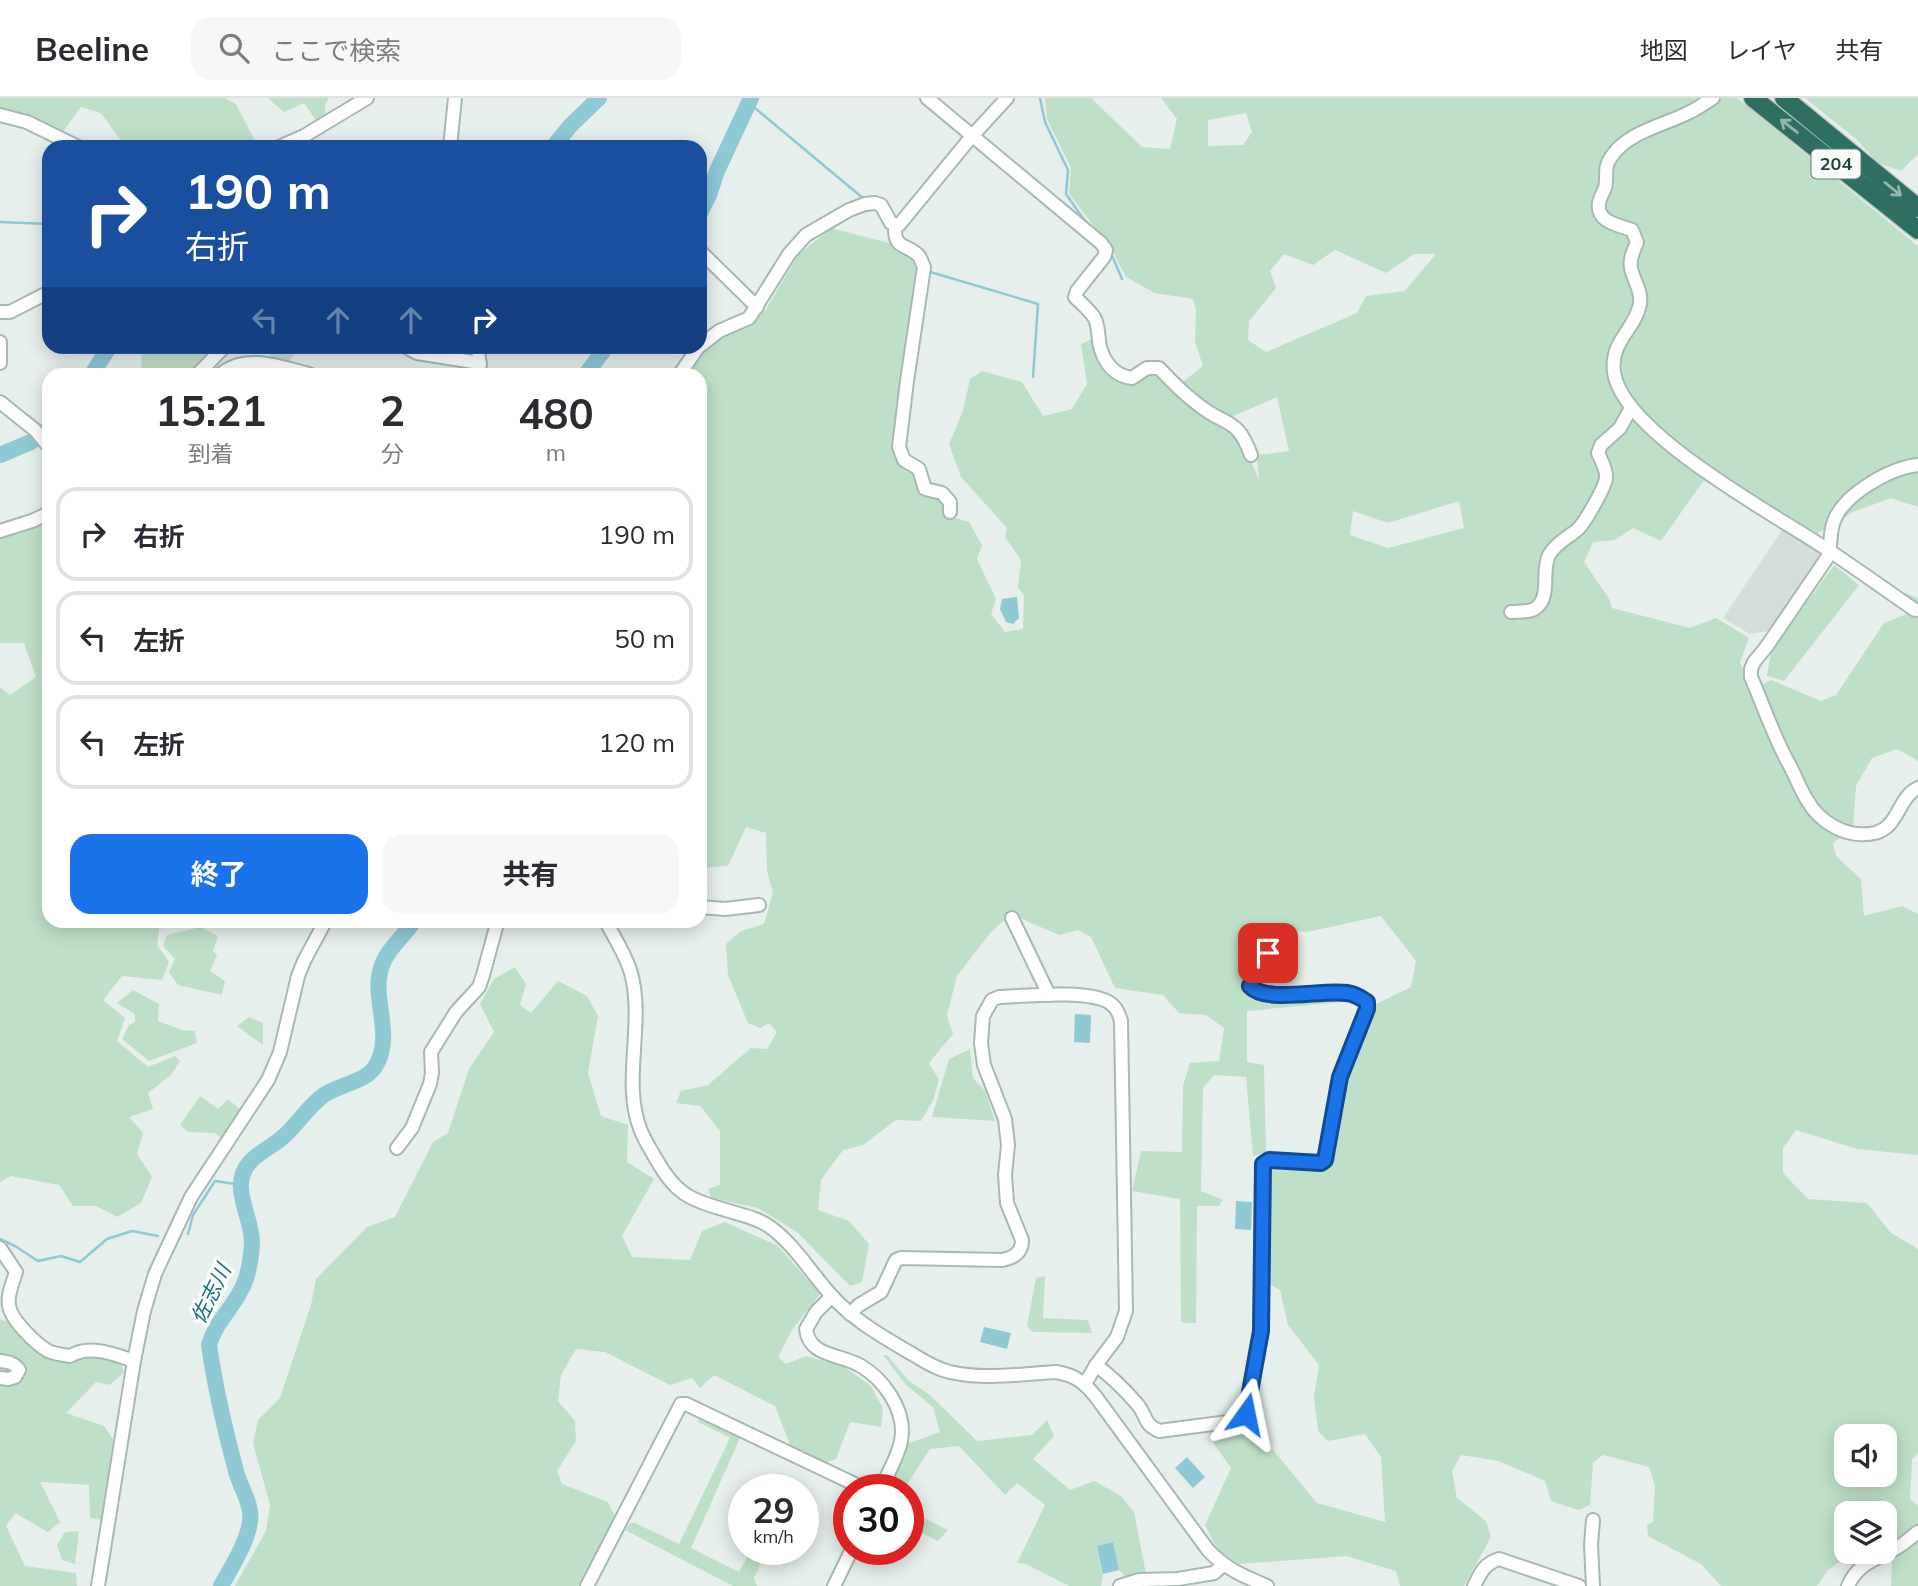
<!DOCTYPE html>
<html lang="ja">
<meta charset="utf-8">
<style>
:root{--surface:#fff;--page:#f7f7f7;--text:#2b2b33;--muted:#7c7c81;--line:#e1e1e2;--accent:#1a73e8}
body{margin:0;font-family:Mulish,"Noto Sans JP",sans-serif;background:var(--page);color:var(--text);height:100vh;display:flex;flex-direction:column;font-size:26px;white-space:nowrap}
*{box-sizing:border-box;margin:0}
p{font-size:23px;color:var(--muted)}
.icon{flex:none;width:38px;height:38px;fill:none;stroke:currentColor;stroke-width:2;stroke-linecap:round;stroke-linejoin:round}
.map{position:relative;flex:1;overflow:hidden}
.drawer{position:absolute;left:42px;top:270px;width:665px;height:560px;display:flex;flex-direction:column;background:var(--surface);border-radius:21px;box-shadow:0 4px 18px #0003}
.drawer>*{flex:none}
.top-card{position:absolute;left:42px;top:42px;width:665px;height:214px;border-radius:21px;box-shadow:0 4px 18px #0003;background:#1a4fa0;color:#fff;overflow:hidden}
.tools{position:absolute;left:1834px;top:1326px;display:grid;gap:14px}
.tools a{display:grid;place-items:center;width:63px;height:63px;border-radius:14px;background:var(--surface);box-shadow:0 4px 18px #0003;font-size:35px}
.speed{position:absolute;left:728px;top:1376px;display:flex;gap:14px;font-size:35px;font-weight:700;text-align:center}
.speed>*{display:grid;place-content:center;width:91px;height:91px;border-radius:50%;background:var(--surface);box-shadow:0 4px 18px #0003;line-height:1}
.speed small{font-size:18px;font-weight:400}
.speed .limit{border:10px solid #d22;background:#fff;color:#111}
.pin{position:absolute;display:grid;place-items:center;width:60px;height:60px;color:#fff;margin:-30px;border-radius:14px;box-shadow:0 4px 10px #0006}
.me{position:absolute;width:77px;margin:-38px;rotate:12deg;stroke-linejoin:round;filter:drop-shadow(0 0 5px #0008)}
.turn{display:flex;align-items:center;gap:24px;height:147px;padding:0 28px;font-size:32px}
.turn .icon{width:91px;height:91px;stroke-width:2.5}
.turn b{display:block;font-size:49px;line-height:60px}
.lanes{display:flex;align-items:center;height:66px;padding:0 28px;background:#0003;justify-content:center;gap:35px;direction:ltr}
.lanes .off{opacity:.35}
.eta{display:flex;justify-content:space-evenly;align-items:center;height:119px;text-align:center}
.eta b{font-size:42px;font-weight:700;line-height:49px}
.cta{display:flex;gap:14px;margin-top:auto;padding:14px 28px}
.cta a{flex:1;height:80px;border-radius:21px;background:var(--accent);color:#fff;font-size:28px;font-weight:700;line-height:80px;text-align:center}
.cta a+a{background:var(--page);color:var(--text)}
ul{padding:0;list-style:none}
li{display:flex;align-items:center;gap:21px;height:94px;margin:0 14px 10px;padding:0 14px;border:4px solid var(--line);border-radius:21px}
li div{flex:1}
li b{display:block;font-size:26px}
li em{font-style:normal}
header{display:flex;align-items:center;gap:42px;box-sizing:border-box;height:98px;padding:0 35px;background:var(--surface);border-bottom:2px solid var(--line)}
header strong{font-size:33px}
nav{display:flex;gap:38px;margin-inline-start:auto;font-size:24px}
.search{width:490px;height:63px;background:var(--page);display:flex;align-items:center;gap:18px;box-sizing:border-box;padding:0 24px;border-radius:21px;color:var(--muted);font-size:26px}
.map>svg:first-child{display:block}
.built{fill:#d4dfda}
.green{fill:#bfe0c8;fill-rule:evenodd}
.water{fill:#8ec9d4}
.lines{fill:none;stroke-linecap:round;stroke-linejoin:round}
.stream{stroke:#8ec9d4;stroke-width:2.5}
.river{stroke:#8ec9d4;stroke-width:16}
.minor-casing{stroke:#a8b8b2;stroke-width:16}
.highway-casing{stroke:#c2cac8;stroke-width:21}
.minor{stroke:#fff;stroke-width:12}
.highway{stroke:#2f6f62;stroke-width:18}
.oneway{stroke:#93b5ae}
.route-casing{stroke:#114b97;stroke-width:18}
.route{stroke:#1a73e8;stroke-width:12}
.labels{text-anchor:middle;stroke-width:7;stroke-linejoin:round;paint-order:stroke}
.shield{fill:#f7fbf9;stroke:#637a73;stroke-width:2}
.shield-label{font-size:18px;font-weight:bold;fill:#24423a}
.water-label{font-size:21px;font-style:italic;fill:#1c6f80;stroke:#f7fbf9}
</style>
<header>
<strong>Beeline</strong>
<div class="search"><svg class="icon" aria-label="search" viewBox="0 0 24 24"><circle cx="10" cy="10" r="6"/><path d="M15 15l6 6"/></svg>ここで検索</div>
<nav><a>地図</a><a>レイヤ</a><a>共有</a></nav>
</header>
<div class="map">
<svg width="1918" height="1488" viewBox="0 0 1918 1488">
<rect width="100%" height="100%" fill="#e6efeb"/>
<!-- built -->
<path class="built" d="M1782,432L1821,455L1769,533L1750,536L1723,520Z"/>
<!-- green -->
<g class="green">
<path d="M0,0H225L236,6L258,49H145L122,44L101,15L81,9L62,35L0,12Z"/>
<path d="M268,0H329L325,7L326,19L317,24L304,5L284,14Z"/>
<path d="M1045,0H1091L1142,49L1170,51L1177,21L1161,0H1737L1918,148V409L1891,400L1853,414L1816,436L1711,372L1661,443L1633,430L1615,442L1593,444L1584,464L1610,502L1612,510L1690,530L1716,520L1749,540L1740,564L1775,649L1761,587L1771,582L1821,603L1836,597L1884,525L1909,515L1905,495L1918,500V663L1897,651L1872,660L1856,688L1853,730L1833,745L1836,758L1861,781L1864,818L1902,808L1918,816V1057L1857,1051L1796,1032L1783,1050V1075L1808,1101L1867,1105L1891,1135L1918,1151V1355L1912,1361L1910,1401L1918,1407V1488H1891L1892,1465L1885,1446V1416H1846V1454H1854L1828,1472L1817,1488H1721L1701,1466L1648,1438L1647,1427L1653,1424L1655,1388L1649,1369L1603,1357L1593,1365L1590,1407L1579,1412L1551,1403L1545,1383L1499,1363L1461,1357L1452,1373L1457,1400L1486,1423L1491,1439L1464,1488H1400L1396,1473L1346,1458L1239,1466L1217,1451L1205,1427L1231,1370L1212,1343L1217,1333L1255,1330L1317,1405L1385,1424L1381,1359L1365,1336L1328,1343L1318,1333L1314,1299L1319,1267L1288,1227L1280,1192L1269,1186L1267,1072L1272,1068L1327,1067L1345,981L1374,907L1411,889L1416,863L1381,818L1307,834L1277,831L1247,883L1262,900L1341,897L1344,904L1247,913V964L1264,967L1266,1055L1253,1058L1246,979L1214,977L1203,990L1201,1093L1223,1102L1219,1108H1197L1196,1225H1185L1181,1223L1180,1101L1132,1093L1141,1053L1182,1054L1183,988L1190,965L1219,963L1224,930L1206,917L1179,915L1163,897L1115,890L1091,839L1078,832L1059,837L1011,816L991,834L957,878L947,917L953,936L929,965L939,982L933,1002L921,1023L896,1022L863,1047L843,1052L821,1082L818,1112L849,1123L869,1146L862,1184L850,1188L797,1134L758,1110L711,1100L708,1091L720,1087V1033L700,1008L676,1005L681,993L708,987L751,950L767,951L777,934L769,925L760,930L748,925L728,877L726,846L741,833L764,826L773,795L767,773L766,735L746,729L728,768L700,770V276H687L708,245L740,230L765,213L798,157L831,130L889,145L918,165L894,345L900,367L916,377L920,398L945,403L946,417L969,424L982,447L977,461L996,501L991,516L1005,534L1023,531L1024,498L1018,489L1021,462L1005,439L1007,430L961,379L949,346L963,313L970,281L982,273L1022,284L1043,318L1072,311L1087,286L1081,246L1092,241L1105,275L1120,285H1139L1154,273L1241,341L1259,382L1257,357L1289,353L1277,299L1229,320L1207,309L1180,286L1203,268L1195,244L1196,212L1193,201L1155,195L1126,179L1111,150L1069,96L1071,70L1047,21ZM1246,15L1252,34L1243,47L1208,48V22ZM1335,152L1386,175L1414,156H1436L1405,193L1366,198L1357,215L1266,254L1248,242L1249,223L1276,190L1270,173L1284,156L1313,167ZM1459,403L1464,430L1388,450L1350,437L1353,413L1388,425ZM1846,1339H1885V1377H1846Z"/>
<path d="M1805,0H1918V56L1901,73L1878,65L1856,41Z"/>
<path d="M139,249H219L189,276H141L142,253Z"/>
<path d="M273,249H303L297,251L288,266L269,261Z"/>
<path d="M49,417V822L160,823L157,847L169,864L162,882L122,878L103,902L125,920L117,943L148,969L175,958L180,963L171,977L148,995L153,1011L129,1019L143,1035L137,1056L152,1079L141,1105L117,1119L96,1108H73L59,1087L11,1078L0,1084V589L10,597L36,579L24,545H0V436Z"/>
<path d="M1834,467L1859,487L1784,583L1767,578L1771,553Z"/>
<path d="M201,829L218,838L213,853L217,857L210,873L225,883L222,897L178,887L169,874L175,861L163,848L167,837Z"/>
<path d="M515,869L526,886L520,907L531,915L558,883L587,898L598,918L588,975L601,1018L628,1027L627,1064L654,1081L622,1138L632,1159L690,1162L702,1133L725,1124L778,1148L820,1196L792,1232L778,1259L786,1266L806,1258L844,1269L870,1287L883,1310L881,1329L850,1324L836,1361L825,1365L792,1352L775,1308L714,1277L700,1290L692,1280L670,1287L605,1254L576,1251L561,1277L558,1303L575,1323L576,1343L557,1373L562,1386L608,1404L615,1418L578,1488H235L266,1433L270,1407L253,1345L258,1322L280,1300L311,1207L316,1181L367,1129L395,1119L433,1044L448,1035L469,971L494,934L480,906L494,881Z"/>
<path d="M133,892L159,906L158,923L182,932L195,933L197,945L149,963L122,941L129,927L135,924V916L117,905Z"/>
<path d="M249,919L263,925V947L237,928Z"/>
<path d="M970,951L973,980L985,993L995,1023L932,1019L949,961Z"/>
<path d="M200,998L218,1011L228,1001L243,1014L224,1042L215,1035L188,1034L180,1027Z"/>
<path d="M1045,1178L1043,1220L1088,1222L1092,1235L1033,1234L1027,1228L1036,1180Z"/>
<path d="M0,1222L11,1224L43,1256H80L119,1261L124,1274L110,1287L96,1284L66,1315L104,1328L117,1347L101,1422L90,1420L89,1387L40,1384L60,1424L48,1434L15,1415L6,1428L25,1468L76,1475L77,1488H0Z"/>
<path d="M883,1257H887L909,1283L930,1297L977,1343L1032,1337L1047,1322L1054,1338L1033,1361L1070,1392L1094,1383L1121,1398L1134,1414L1146,1476L1128,1481L1119,1472L1113,1445L1097,1448L1103,1476L1101,1488H1069L1026,1466L1017,1465L1045,1407L1017,1385L1005,1397L959,1348L930,1351L904,1391H889L907,1346L940,1334L933,1309L906,1287Z"/>
<path d="M700,1317L741,1338L691,1450L739,1474L752,1451H767L754,1480L757,1488H733L625,1432L630,1425H635L679,1446L730,1340L698,1324Z"/>
<path d="M908,1412L948,1432L938,1443L908,1428Z"/>
<path d="M79,1433L75,1466L62,1462L57,1447L65,1434Z"/>
</g>
<!-- water -->
<g class="water">
<path d="M1017,499L1019,520L1013,526L1006,524L1000,511L1002,501Z"/>
<path d="M1075,916L1091,917L1090,945L1074,944Z"/>
<path d="M1236,1103L1252,1104L1251,1132L1235,1131Z"/>
<path d="M984,1229L1011,1235L1007,1251L980,1244Z"/>
<path d="M1187,1359L1205,1379L1193,1390L1175,1370Z"/>
<path d="M1113,1444L1119,1472L1103,1476L1097,1448Z"/>
</g>
<g class="lines">
<!-- stream -->
<g class="stream">
<path d="M1040,0L1045,24L1068,72L1066,96L1087,126"/>
<path d="M749,5L864,101"/>
<path d="M0,124L49,126"/>
<path d="M1111,155L1122,181"/>
<path d="M927,173L1038,206L1033,279"/>
<path d="M188,1136L193,1117L215,1083L235,1086L240,1085"/>
<path d="M0,1141L15,1148L38,1163L61,1158L80,1164L107,1141L132,1133L158,1138"/>
</g>
<!-- river -->
<g class="river">
<path d="M553,49L570,28L599,0"/>
<path d="M700,115L709,97L717,73L751,0"/>
<path d="M92,276L110,248"/>
<path d="M586,276L607,248"/>
<path d="M0,357L31,344L49,331"/>
<path d="M221,1488C231,1470 247,1445 250,1424C253,1407 240,1389 236,1373C225,1332 215,1289 209,1247C215,1225 231,1212 241,1192C248,1180 251,1160 252,1146C253,1119 228,1088 250,1064C259,1054 273,1048 283,1039C297,1027 309,1007 324,997C339,986 364,985 375,969C395,938 371,901 381,870C387,851 404,838 415,822"/>
</g>
<!-- minor casing -->
<g class="minor-casing">
<g id="minor">
<path d="M927,0L1101,145L1106,152L1104,159L1077,193L1075,199C1081,205 1089,212 1094,219C1100,229 1097,241 1101,252C1106,267 1116,278 1132,280L1147,270H1159C1172,284 1185,297 1200,308C1227,329 1237,319 1251,357"/>
<path d="M1713,0C1705,5 1698,10 1690,14C1665,27 1627,34 1611,59C1603,70 1608,79 1605,90C1603,95 1600,99 1599,105C1596,124 1618,127 1632,132L1637,144C1634,152 1629,161 1631,170C1633,182 1642,192 1640,206C1635,232 1610,243 1614,274C1622,336 1780,419 1831,454C1860,473 1887,493 1915,512"/>
<path d="M0,17L27,24L78,49"/>
<path d="M279,49L304,38L367,0"/>
<path d="M450,49L455,0"/>
<path d="M895,127C894,153 905,144 919,158C920,159 923,167 924,169L907,283L899,349L904,362L919,371L925,391L942,395L950,404V414"/>
<path d="M700,153L757,209"/>
<path d="M0,214H10L49,194"/>
<path d="M0,244V265"/>
<path d="M404,248L417,255L480,265"/>
<path d="M478,248L480,276"/>
<path d="M700,248L719,233L749,220L789,156L806,137L849,112L865,106L875,105L881,107L891,125L899,127L972,38L1007,0"/>
<path d="M198,276L225,248"/>
<path d="M221,276C246,255 281,269 309,276"/>
<path d="M680,276L699,248"/>
<path d="M0,304L35,332L49,349"/>
<path d="M1918,367C1890,370 1844,396 1834,423C1829,435 1832,449 1827,460L1767,548L1754,564L1751,571V579C1764,609 1774,640 1790,668C1796,679 1800,691 1807,702C1820,725 1847,741 1875,735C1899,729 1898,699 1918,690"/>
<path d="M0,433L32,423L49,415"/>
<path d="M1511,514C1519,513 1531,515 1537,509C1551,497 1541,473 1549,457C1555,446 1567,440 1577,432C1584,426 1605,390 1606,380C1607,372 1601,362 1598,355L1601,347L1620,330L1631,310"/>
<path d="M700,809L725,811L759,807"/>
<path d="M1012,820L1049,897"/>
<path d="M605,822C614,839 626,857 631,875C645,926 621,985 641,1033C645,1043 651,1052 656,1061C675,1095 689,1102 726,1112C741,1117 758,1120 770,1129C795,1147 811,1175 831,1197C852,1221 880,1237 907,1253C921,1261 935,1271 950,1274C984,1282 1022,1276 1056,1274C1075,1277 1084,1284 1096,1299L1208,1452C1226,1471 1243,1478 1267,1488"/>
<path d="M397,1050L412,1030L430,986L432,975L431,954L456,914L479,889L483,877L498,822"/>
<path d="M0,1150L16,1174C13,1184 7,1197 9,1207C10,1221 36,1246 48,1253C55,1256 63,1257 70,1258C89,1246 114,1256 134,1263"/>
<path d="M832,1198L816,1214L806,1231C809,1259 841,1256 861,1268C883,1281 903,1309 902,1335C901,1354 888,1374 881,1391"/>
<path d="M850,1216L859,1207L881,1194L896,1162L901,1160L1002,1162C1013,1160 1022,1155 1022,1142L1007,1105L1005,1077L1008,1047L1005,1021L984,967L981,945L983,918L992,902L999,899C1024,898 1090,891 1110,905C1117,910 1119,916 1121,923L1126,1213L1117,1239L1096,1267L1085,1286"/>
<path d="M0,1263C8,1264 15,1265 19,1272L15,1279L8,1281L0,1280"/>
<path d="M1096,1267C1112,1279 1125,1292 1138,1307C1147,1318 1143,1326 1159,1333L1228,1324L1246,1316L1261,1233L1263,1067L1269,1062L1321,1065L1325,1062L1340,979L1367,911V904C1360,899 1355,896 1347,895C1323,891 1266,906 1250,888L1277,835"/>
<path d="M98,1488L134,1263L144,1213L155,1176L191,1099L268,982L280,954L298,878L304,863L326,822"/>
<path d="M587,1488L681,1306H686L865,1391"/>
<path d="M834,1488L852,1451"/>
<path d="M1120,1488L1139,1482L1178,1481L1214,1475L1223,1467"/>
<path d="M1474,1488C1481,1474 1484,1466 1499,1461L1579,1488"/>
<path d="M1593,1488L1591,1447L1593,1422"/>
<path d="M1848,1488C1857,1466 1876,1461 1895,1451C1904,1446 1911,1439 1918,1434"/>
</g>
</g>
<!-- highway casing -->
<g class="highway-casing">
<g id="highway">
<path d="M1753,0L1918,132"/>
<path d="M1784,0L1918,110"/>
</g>
</g>
<!-- minor -->
<use href="#minor" class="minor"/>
<!-- highway -->
<use href="#highway" class="highway"/>
</g>
<!-- one-way arrows -->
<defs><path id="oneway-shaft" d="M-6 0H5M1.5-3L5.5 0L1.5 3" fill="none" stroke-width="1.6" stroke-linecap="round" stroke-linejoin="round" transform="scale(1.75)"/></defs>
<g class="oneway">
<use href="#oneway-shaft" transform="translate(1789 28) rotate(-142)"/>
<use href="#oneway-shaft" transform="translate(1893 91) rotate(39)"/>
</g>
<g class="lines">
<!-- route casing -->
<g class="route-casing">
<path id="route" d="M1246,1316L1261,1233L1263,1066L1269,1062L1321,1065L1325,1062L1340,979L1367,911V904C1360,899 1355,896 1347,895C1323,891 1266,906 1250,888L1268,855"/>
</g>
<!-- route -->
<use href="#route" class="route"/>
</g>
<g class="labels">
<!-- shield labels -->
<rect class="shield" x="1811.5" y="51.5" width="49" height="29" rx="5"/>
<g class="shield-label">
<text x="1836" y="72">204</text>
</g>
<!-- water labels -->
<g class="water-label">
<text transform="translate(211 1196) rotate(-64)" y="7">佐志川</text>
</g>
</g>
</svg>
<div class="tools">
<a><svg class="icon" aria-label="sound" viewBox="0 0 24 24"><path d="M4 9h4l5-4v14l-5-4H4zM17 9q2 3 0 6"/></svg></a>
<a><svg class="icon" aria-label="layers" viewBox="0 0 24 24"><path d="M12 4l9 5-9 5-9-5zM3 14l9 5 9-5"/></svg></a>
</div>
<div class="speed"><div>29<small>km/h</small></div><div class="limit">30</div></div>
<div class="pin" style="left:1268px;top:855px;background:#d93025"><svg class="icon" aria-label="arrive" viewBox="0 0 24 24"><path d="M6 21V4h12l-3 4 3 4H6"/></svg></div>
<svg class="me" style="left:1246px;top:1316px" viewBox="-20 -20 40 40"><path d="M0-17L14 15 0 8-14 15z" fill="#1a73e8" stroke="#fff" stroke-width="4"/></svg>
<div class="top-card">
<div class="turn"><svg class="icon" aria-label="right" viewBox="0 0 24 24"><path d="M7 20v-9h11M14 6l5 5-5 5"/></svg><div><b>190 m</b>右折</div></div>
<div class="lanes"><svg class="icon off" aria-label="left" viewBox="0 0 24 24"><path d="M17 20v-9H6M10 6l-5 5 5 5"/></svg><svg class="icon off" aria-label="ahead" viewBox="0 0 24 24"><path d="M12 20V5M6 11l6-6 6 6"/></svg><svg class="icon off" aria-label="ahead" viewBox="0 0 24 24"><path d="M12 20V5M6 11l6-6 6 6"/></svg><svg class="icon" aria-label="right" viewBox="0 0 24 24"><path d="M7 20v-9h11M14 6l5 5-5 5"/></svg></div>
</div>
<section class="drawer">
<div class="eta">
<div><b>15:21</b><p>到着</p></div>
<div><b>2</b><p>分</p></div>
<div><b>480</b><p>m</p></div>
</div>
<ul>
<li><svg class="icon" aria-label="right" viewBox="0 0 24 24"><path d="M7 20v-9h11M14 6l5 5-5 5"/></svg><div><b>右折</b></div><em>190 m</em></li>
<li><svg class="icon" aria-label="left" viewBox="0 0 24 24"><path d="M17 20v-9H6M10 6l-5 5 5 5"/></svg><div><b>左折</b></div><em>50 m</em></li>
<li><svg class="icon" aria-label="left" viewBox="0 0 24 24"><path d="M17 20v-9H6M10 6l-5 5 5 5"/></svg><div><b>左折</b></div><em>120 m</em></li>
</ul>
<div class="cta"><a>終了</a><a>共有</a></div>
</section>
</div>
